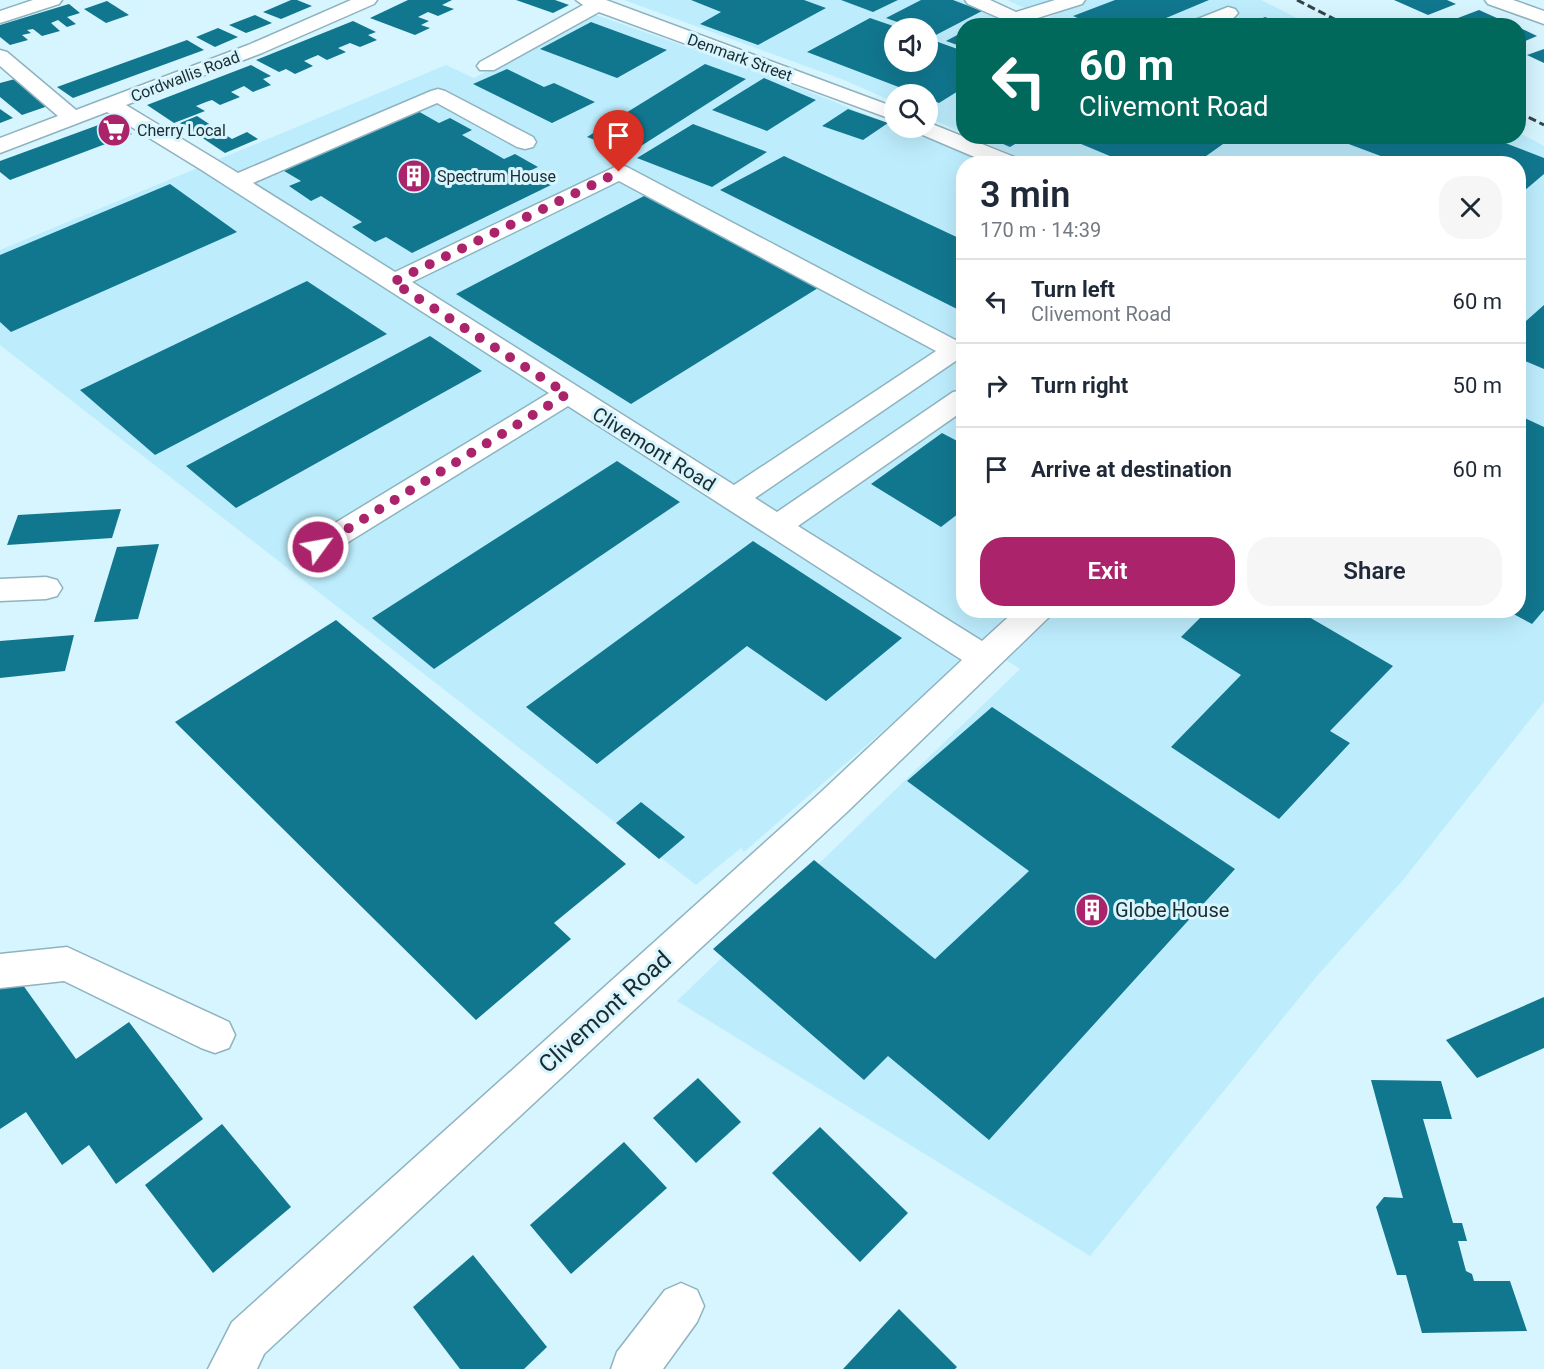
<!DOCTYPE html>
<meta charset="utf-8">
<style>
:root{--surface:#fff;--page:#f6f6f7;--text:#1f2937;--muted:#747a83;--line:#e0e1e3;--accent:#ab246b}
body{margin:0;font-family:Roboto,sans-serif;background:var(--page);color:var(--text);height:100vh;display:flex;flex-direction:column;font-size:22px;white-space:nowrap}
*{box-sizing:border-box;margin:0}
p{font-size:20px;color:var(--muted)}
.icon{flex:none;width:33px;height:33px;fill:none;stroke:currentColor;stroke-width:2;stroke-linecap:round;stroke-linejoin:round}
.map{position:relative;flex:1;overflow:hidden}
.drawer{position:absolute;left:956px;top:156px;width:570px;height:462px;display:flex;flex-direction:column;background:var(--surface);border-radius:24px;box-shadow:0 6px 24px #0002}
.drawer>*{flex:none}
.hud{position:absolute;left:956px;top:18px;width:570px;height:126px;border-radius:24px;box-shadow:0 6px 24px #0002;background:#00695c;color:#fff;overflow:hidden}
.controls{position:absolute;left:884px;top:18px;display:grid;gap:12px}
.controls a{display:grid;place-items:center;width:54px;height:54px;border-radius:50%;background:var(--surface);box-shadow:0 6px 24px #0002;font-size:30px}
.pin{position:absolute;display:grid;place-items:center;width:51px;height:51px;color:#fff;margin:-62px -26px;border-radius:50% 50% 50% 0;rotate:-45deg;box-shadow:0 0 6px #0007}
.pin .icon{rotate:45deg}
.me{position:absolute;width:66px;margin:-33px;rotate:58deg;stroke-linejoin:round;filter:drop-shadow(0 0 4px #0008)}
.turn{display:flex;align-items:center;gap:21px;height:126px;padding:0 24px;font-size:27px}
.turn .icon{width:78px;height:78px;stroke-width:2.5}
.turn b{display:block;font-size:42px;line-height:51px}
.round{display:grid;place-items:center;flex:none;width:63px;height:63px;border-radius:24px;background:var(--page)}
.head{display:flex;align-items:center;justify-content:space-between;height:102px;padding:0 24px}
h1{font-size:36px;font-weight:600;line-height:45px}
.button{display:flex;gap:12px;margin-top:auto;padding:12px 24px}
.button a{flex:1;height:69px;border-radius:24px;background:var(--accent);color:#fff;font-size:24px;font-weight:600;line-height:69px;text-align:center}
.button a+a{background:var(--page);color:var(--text)}
ul{padding:0;list-style:none}
li{display:flex;align-items:center;gap:18px;height:84px;padding:0 24px;border-top:2px solid var(--line)}
li div{flex:1}
li b{display:block;font-size:22px}
li em{font-style:normal}
.map>svg:first-child{display:block}
.built{fill:#bdedfd;fill-rule:evenodd}
.building{fill:#11778f}
.lines{fill:none;stroke-linecap:round;stroke-linejoin:round}
.minor-casing{stroke:#8eb3bf;stroke-width:3}
.minor{fill:#fff;fill-rule:evenodd}
.rail{stroke:#334449;stroke-width:3;stroke-dasharray:8 4;stroke-linecap:butt}
.route{stroke:#ab246b;stroke-width:10;stroke-dasharray:0 18}
.labels{text-anchor:middle;stroke-width:6;stroke-linejoin:round;paint-order:stroke}
.far-street-label{font-size:16px;fill:#1c2b2f;stroke:#d6f5fe}
.far-poi-label{font-size:16px;fill:#1c2b2f;stroke:#d6f5fe;text-anchor:start}
.street-label{font-size:20px;fill:#1c2b2f;stroke:#d6f5fe}
.poi-label{font-size:20px;fill:#1c2b2f;stroke:#d6f5fe;text-anchor:start}
.near-street-label{font-size:24px;fill:#1c2b2f;stroke:#d6f5fe}
</style>
<div class="map">
<svg width="1544" height="1369" viewBox="0 0 1544 1369">
<rect width="100%" height="100%" fill="#d6f5fe"/>
<!-- built -->
<g class="built">
<path d="M624,0H960L1019,25L963,26V133L927,117V94H894V102L844,80ZM894,28H927V62H894Z"/>
<path d="M1007,0H1261L1311,25H1051L1045,20L1065,9L1054,4L1027,9Z"/>
<path d="M593,14L762,73L988,163L963,164V610H1518V164H1033L972,137L1518,136V132L1544,146V702L1403,880L1317,976L1090,1256L677,1001L1020,669L982,645L744,852L741,848L696,885L0,345V250L446,65L474,78Z"/>
</g>
<!-- building -->
<g class="building">
<path d="M291,0H297L312,6L281,19L263,12Z"/>
<path d="M408,0H452L442,5L454,9L438,16L428,12L418,17L429,21L421,25L430,28L415,35L370,18Z"/>
<path d="M516,0H555L569,5L553,13Z"/>
<path d="M691,0H804L826,8L758,45L700,24L721,12Z"/>
<path d="M841,0H898L873,12Z"/>
<path d="M921,0H953L982,11L934,36L927,34V28H914L886,18Z"/>
<path d="M1115,0H1209L1147,26H1065L1080,19L1073,16Z"/>
<path d="M1394,0H1447L1456,4L1428,15Z"/>
<path d="M107,1L129,15L106,23L84,9Z"/>
<path d="M69,4L80,13L67,17L76,24L67,27L58,20L51,23L60,31L42,36L33,29L27,30L31,33L22,35L28,40L10,45L0,37V25Z"/>
<path d="M1479,10L1508,23L1514,26H1459L1450,21Z"/>
<path d="M255,15L272,23L246,33L229,25Z"/>
<path d="M1265,17L1284,25V26H1246Z"/>
<path d="M870,18L899,28H894V62H927V38L963,51V88L939,103L927,98V94H917L807,52Z"/>
<path d="M353,21L376,32L368,35L377,40L360,47L350,43L338,48L346,52L327,60L318,55L304,61L313,66L295,74L286,69L279,72L256,60Z"/>
<path d="M591,22L667,50L617,78L540,49Z"/>
<path d="M1518,27L1537,36L1518,44Z"/>
<path d="M218,28L238,37L215,47L196,37Z"/>
<path d="M963,32V47L946,41Z"/>
<path d="M187,40L204,50L73,98L57,87Z"/>
<path d="M1544,49V63L1527,55Z"/>
<path d="M705,64L746,79L630,153L587,137Z"/>
<path d="M251,65L271,76L263,79L271,85L253,92L244,86L231,92L240,97L220,105L212,100L206,102L196,106L205,111L174,123L147,105Z"/>
<path d="M507,69L544,87L554,83L595,102L552,123L473,84Z"/>
<path d="M764,78L816,100L767,131L712,110Z"/>
<path d="M15,79L48,106L22,115L0,97V83Z"/>
<path d="M0,109L13,118L0,123Z"/>
<path d="M848,109L888,123L863,140L822,126Z"/>
<path d="M416,110L439,123L450,118L472,130L462,135L504,159L515,154L538,167L527,172L551,185L412,253L386,237L375,242L352,227L362,222L321,196L311,201L289,186L301,181L279,168Z"/>
<path d="M197,116L232,139L247,132L258,139L225,153L180,123Z"/>
<path d="M112,120L132,134L10,180L0,172V161Z"/>
<path d="M693,124L767,152L712,187L637,158Z"/>
<path d="M985,136H1029L1010,147Z"/>
<path d="M1082,136H1203L1223,144L1195,164H1129L1074,141Z"/>
<path d="M1487,136L1544,158V174L1518,196V164H1402L1330,137Z"/>
<path d="M784,156L963,240V312L720,190Z"/>
<path d="M170,184L237,232L11,332L0,322V255Z"/>
<path d="M644,196L818,288L631,404L456,294Z"/>
<path d="M307,281L387,334L155,455L80,390Z"/>
<path d="M1544,305V369L1518,358V328Z"/>
<path d="M430,336L482,371L236,508L186,466Z"/>
<path d="M1518,415L1544,427V610L1532,624L1506,610H1518Z"/>
<path d="M942,433L961,443L963,442V510L941,527L871,484Z"/>
<path d="M617,461L680,502L434,669L372,618Z"/>
<path d="M121,509L112,538L7,545L18,515Z"/>
<path d="M753,541L902,638L826,701L747,646L597,764L526,707Z"/>
<path d="M159,544L138,619L94,622L117,547Z"/>
<path d="M1208,610H1297L1393,666L1330,731L1350,743L1279,819L1171,747L1241,675L1181,637Z"/>
<path d="M336,620L626,864L554,923L571,939L476,1020L175,722Z"/>
<path d="M74,635L65,671L0,678V641Z"/>
<path d="M992,707L1235,869L989,1140L888,1056L864,1080L713,949L814,860L935,959L1029,871L907,781Z"/>
<path d="M641,802L685,837L659,859L616,823Z"/>
<path d="M15,974L76,1059L129,1022L203,1119L116,1184L89,1145L62,1165L26,1112L0,1129V984Z"/>
<path d="M1544,997V1048L1477,1078L1446,1040Z"/>
<path d="M698,1078L741,1122L696,1163L653,1118Z"/>
<path d="M1371,1080L1441,1081L1452,1119H1423L1453,1223H1462L1467,1241H1458L1466,1271L1472,1274L1474,1281H1510L1527,1331L1422,1333L1406,1275H1397L1376,1207L1384,1197L1403,1198Z"/>
<path d="M222,1124L291,1207L213,1273L145,1185Z"/>
<path d="M820,1127L908,1213L860,1262L772,1173Z"/>
<path d="M624,1142L667,1188L571,1274L530,1225Z"/>
<path d="M473,1255L547,1347L524,1369H460L413,1307Z"/>
<path d="M899,1309L957,1367L955,1369H843Z"/>
</g>
<g class="lines">
<!-- minor casing -->
<g class="minor-casing">
<g id="minor">
<path d="M33,0H62L59,4L0,23V11Z"/>
<path d="M351,0H377L374,4L262,53L126,105L238,173L431,91L438,89L445,91L533,137L536,142L533,147L525,149L517,147L437,103L253,183L395,272L619,165L627,167L963,344V356L755,498L777,512L953,392L963,390V411L798,526L982,641L1016,610H1052L1048,618L847,812L264,1354L257,1369H208L232,1322L821,792L962,660L568,406L329,554L318,557L307,554L303,547L307,540L549,393L200,169L107,112L0,153V138L58,116L0,66V50L7,52L76,110L248,45ZM619,181L936,351L734,485L412,282Z"/>
<path d="M576,0H606L894,107V120L599,12L494,70H480L477,66L480,62L583,5Z"/>
<path d="M965,0H990L1016,12L1055,0H1085L1082,4L1015,25L968,4Z"/>
<path d="M1485,0H1513L1544,11V24L1488,4Z"/>
<path d="M1228,7L1235,9L1238,13C1227,28 1204,26 1188,26L1190,22Z"/>
<path d="M927,122L1019,159L1022,164H991L918,133L916,128H927Z"/>
<path d="M46,577L57,580L62,588L57,596L46,599L0,601V579Z"/>
<path d="M67,947L229,1022L235,1035L229,1048L215,1053L201,1048L64,981L0,988V954Z"/>
<path d="M681,1283L697,1290L704,1306L697,1322L663,1369H611L617,1352L665,1290Z"/>
</g>
</g>
<!-- minor -->
<use href="#minor" class="minor"/>
<!-- rail -->
<g class="rail">
<path d="M1297,0L1348,26"/>
<path d="M1518,112L1544,125"/>
</g>
</g>
<g class="lines">
<!-- route -->
<path class="route" d="M318,547L567,394L393,282L619,172"/>
</g>
<!-- icons -->
<defs>
<g id="supermarket-disc" transform="scale(1.725)"><circle r="9.5" fill="#ab246b" stroke="#d6f5fe"/><path d="M-6-5.5h2.5l.6 2H6L4.5 2H-2.5L-4.4-4H-6ZM-1.5 3.2a1.3 1.3 0 1 0 .1 0ZM3 3.2a1.3 1.3 0 1 0 .1 0Z" fill="#fff"/></g>
<g id="building-disc" transform="scale(1.725)"><circle r="9.5" fill="#ab246b" stroke="#d6f5fe"/><path d="M-4-6H4V6H1V3H-1V6H-4ZM-2.5-4.3h1.7v1.8h-1.7ZM.8-4.3h1.7v1.8H.8ZM-2.5-1h1.7V.8h-1.7ZM.8-1h1.7V.8H.8Z" fill="#fff"/></g>
</defs>
<g fill-rule="evenodd">
<use href="#supermarket-disc" x="114" y="130"/>
<use href="#building-disc" x="414" y="176"/>
<use href="#building-disc" x="1092" y="910"/>
</g>
<g class="labels">
<!-- far-street labels -->
<g class="far-street-label">
<text transform="translate(740 57) rotate(20)" y="6">Denmark Street</text>
<text transform="translate(185 76) rotate(-21)" y="6">Cordwallis Road</text>
</g>
<!-- far-poi labels -->
<g class="far-poi-label">
<text x="137" y="136">Cherry Local</text>
<text x="437" y="182">Spectrum House</text>
</g>
<!-- street labels -->
<g class="street-label">
<text transform="translate(654 449) rotate(32)" y="7">Clivemont Road</text>
</g>
<!-- poi labels -->
<g class="poi-label">
<text x="1115" y="917">Globe House</text>
</g>
<!-- near-street labels -->
<g class="near-street-label">
<text transform="translate(605 1012) rotate(-42)" y="8">Clivemont Road</text>
</g>
</g>
</svg>
<div class="controls">
<a><svg class="icon" aria-label="sound" viewBox="0 0 24 24"><path d="M4 9h4l5-4v14l-5-4H4zM17 9q2 3 0 6"/></svg></a>
<a><svg class="icon" aria-label="search" viewBox="0 0 24 24"><circle cx="10" cy="10" r="6"/><path d="M15 15l6 6"/></svg></a>
</div>
<div class="pin" style="left:619px;top:172px;background:#d93025"><svg class="icon" aria-label="arrive" viewBox="0 0 24 24"><path d="M6 21V4h12l-3 4 3 4H6"/></svg></div>
<svg class="me" style="left:318px;top:547px" viewBox="-20 -20 40 40"><circle r="17" fill="#ab246b" stroke="#fff" stroke-width="3"/><path d="M0-11L8 9 0 5-8 9z" fill="#fff"/></svg>
<div class="hud">
<div class="turn"><svg class="icon" aria-label="left" viewBox="0 0 24 24"><path d="M17 20v-9H6M10 6l-5 5 5 5"/></svg><div><b>60 m</b>Clivemont Road</div></div>
</div>
<section class="drawer">
<div class="head"><div><h1>3 min</h1><p>170 m · 14:39</p></div><a class="round"><svg class="icon" aria-label="close" viewBox="0 0 24 24"><path d="M6 6l12 12M18 6L6 18"/></svg></a></div>
<ul>
<li><svg class="icon" aria-label="left" viewBox="0 0 24 24"><path d="M17 20v-9H6M10 6l-5 5 5 5"/></svg><div><b>Turn left</b><p>Clivemont Road</p></div><em>60 m</em></li>
<li><svg class="icon" aria-label="right" viewBox="0 0 24 24"><path d="M7 20v-9h11M14 6l5 5-5 5"/></svg><div><b>Turn right</b></div><em>50 m</em></li>
<li><svg class="icon" aria-label="arrive" viewBox="0 0 24 24"><path d="M6 21V4h12l-3 4 3 4H6"/></svg><div><b>Arrive at destination</b></div><em>60 m</em></li>
</ul>
<div class="button"><a>Exit</a><a>Share</a></div>
</section>
</div>
